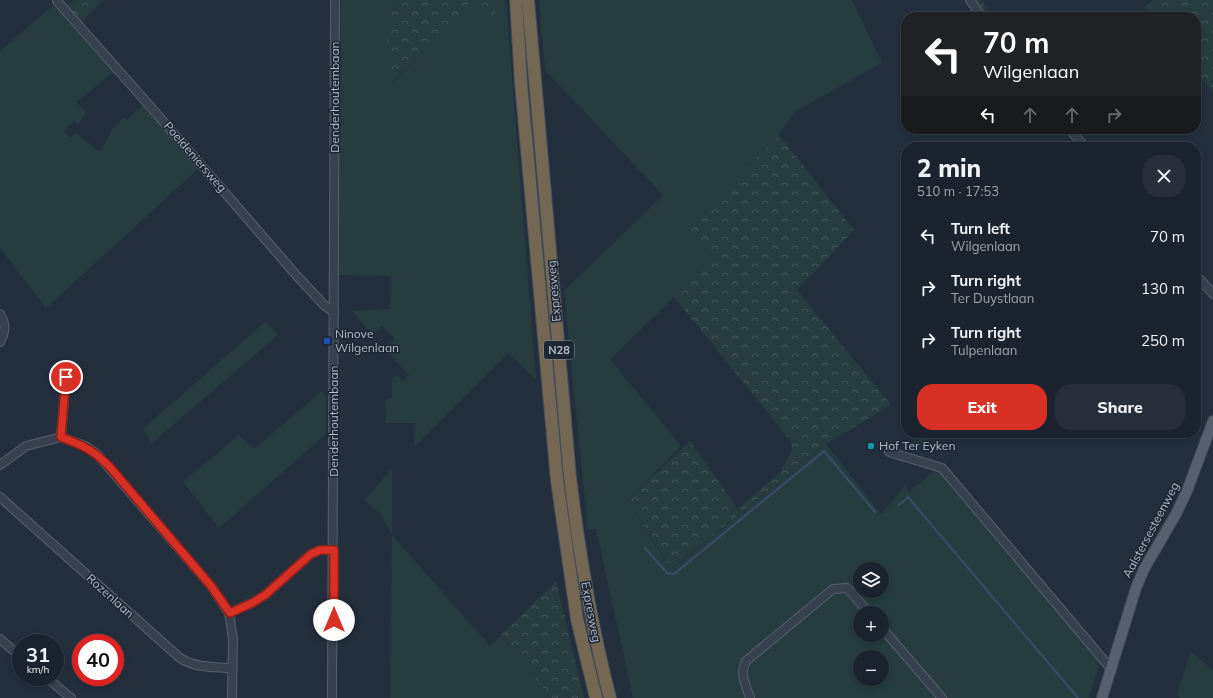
<!DOCTYPE html>
<meta charset="utf-8">
<style>
:root{--surface:#1b232e;--page:#282f3a;--text:#f1f3f6;--muted:#a0a4aa;--line:#39404a;--accent:#d93025}
body{margin:0;font-family:Mulish,sans-serif;background:var(--page);color:var(--text);height:100vh;display:flex;flex-direction:column;font-size:15px;white-space:nowrap}
*{box-sizing:border-box;margin:0}
p{font-size:13px;color:var(--muted)}
.icon{flex:none;width:22px;height:22px;fill:none;stroke:currentColor;stroke-width:2;stroke-linecap:round;stroke-linejoin:round}
.map{position:relative;flex:1;overflow:hidden}
.panel{position:absolute;left:901px;top:142px;width:300px;height:296px;display:flex;flex-direction:column;background:var(--surface);border-radius:16px;box-shadow:0 2px 6px #0003,0 0 0 1px var(--line)}
.panel>*{flex:none}
.banner{position:absolute;left:901px;top:12px;width:300px;height:122px;border-radius:16px;box-shadow:0 2px 6px #0003,0 0 0 1px var(--line);background:#202124;color:#fff;overflow:hidden}
.tools{position:absolute;left:853px;top:562px;display:grid;gap:8px}
.tools a{display:grid;place-items:center;width:36px;height:36px;border-radius:50%;background:var(--surface);box-shadow:0 2px 6px #0003,0 0 0 1px var(--line);font-size:20px}
.speed{position:absolute;left:12px;top:634px;display:flex;gap:8px;font-size:20px;font-weight:700;text-align:center}
.speed>*{display:grid;place-content:center;width:52px;height:52px;border-radius:50%;background:var(--surface);box-shadow:0 2px 6px #0003,0 0 0 1px var(--line);line-height:1}
.speed small{font-size:10px;font-weight:400}
.speed .limit{border:6px solid #d22;background:#fff;color:#111}
.pin{position:absolute;display:grid;place-items:center;width:34px;height:34px;color:#fff;margin:-17px;border:2px solid #fff;border-radius:50%;box-shadow:0 1px 4px #0007}
.me{position:absolute;width:44px;margin:-22px;rotate:0deg;stroke-linejoin:round;filter:drop-shadow(0 0 3px #0008)}
.turn{display:flex;align-items:center;gap:14px;height:84px;padding:0 16px;font-size:18px}
.turn .icon{width:52px;height:52px;stroke-width:2.5}
.turn b{display:block;font-size:28px;line-height:34px}
.lanes{display:flex;align-items:center;height:38px;padding:0 16px;background:#0003;justify-content:center;gap:20px;direction:ltr}
.lanes .off{opacity:.35}
.round{display:grid;place-items:center;flex:none;width:42px;height:42px;border-radius:16px;background:var(--page)}
.headline{display:flex;align-items:center;justify-content:space-between;height:68px;padding:0 16px}
h1{font-size:24px;font-weight:800;line-height:30px}
.primary-button{display:flex;gap:8px;margin-top:auto;padding:8px 16px}
.primary-button a{flex:1;height:46px;border-radius:16px;background:var(--accent);color:#fff;font-size:16px;font-weight:800;line-height:46px;text-align:center}
.primary-button a+a{background:var(--page);color:var(--text)}
ul{padding:0;list-style:none}
li{display:flex;align-items:center;gap:12px;height:52px;padding:0 16px}
li div{flex:1}
li b{display:block;font-size:15px}
li em{font-style:normal}
.map>svg:first-child{display:block}
.grass{fill:#263c3f;fill-rule:evenodd}
.forest{fill:url(#forest-crowns)}
.lines{fill:none;stroke-linecap:round;stroke-linejoin:round}
.stream{stroke:#394c67;stroke-width:2}
.minor-casing{stroke:#565f6c;stroke-width:10}
.major-casing{stroke:#414a57;stroke-width:12}
.highway-casing{stroke:#434c59;stroke-width:14}
.minor{stroke:#38414e;stroke-width:8}
.major{stroke:#56606e;stroke-width:10}
.highway{stroke:#746855;stroke-width:12}
.route-casing{stroke:#8d1f18;stroke-width:10}
.route{stroke:#d93025;stroke-width:7}
.transit-dot{fill:#1a4fb4;stroke:#1d2633;stroke-width:1.5}
.culture-dot{fill:#0f9aa8;stroke:#1d2633;stroke-width:1.5}
.labels{text-anchor:middle;stroke-width:3;stroke-linejoin:round;paint-order:stroke}
.shield{fill:#1d2633;stroke:#878f9c;stroke-width:1}
.shield-label{font-size:11px;font-weight:bold;fill:#b4bcc9}
.street-label{font-size:12px;fill:#b4bcc9;stroke:#1d2633}
.poi-label{font-size:12px;fill:#b4bcc9;stroke:#1d2633;text-anchor:start}
</style>
<div class="map">
<svg width="1213" height="698" viewBox="0 0 1213 698">
<defs>
<pattern id="forest-crowns" width="20" height="18" patternUnits="userSpaceOnUse"><rect width="20" height="18" fill="#263c3f"/><path d="M2 6a3 3 0 1 1 6 0M12 15a3 3 0 1 1 6 0" fill="none" stroke="#435659"/></pattern>
</defs>
<rect width="100%" height="100%" fill="#242f3e"/>
<!-- grass -->
<g class="grass">
<path d="M341,0H394L386,33L392,83L471,2L484,0H506L536,380L508,353L414,447L415,423H386L385,400L392,398V378L397,375L404,381L409,375L385,349L395,339L382,325L373,335L352,311L390,309L391,276L338,275Z"/>
<path d="M539,0H852L882,63L794,112L779,135L689,228L712,255L674,297L610,359L681,446L628,500L671,570L826,444L881,514L905,486L909,492L935,470L942,473L1005,546L1100,663L1089,698H633L596,529L588,530L564,291L663,195L545,70ZM860,569H882V591H860ZM860,613H882V635H860ZM860,657H882V679H860Z"/>
<path d="M55,4L115,71L76,102L86,112L78,125L74,121L64,131L70,138L76,133L100,152L113,128L124,117L127,120L144,104L200,167L46,308L0,248V51Z"/>
<path d="M266,321L278,335L152,443L143,429Z"/>
<path d="M322,391L326,396V434L219,528L183,482L239,435L254,449Z"/>
<path d="M392,469V535L490,646L501,635L551,698H390L392,535L380,513L364,500Z"/>
<path d="M1191,652L1213,670V698H1180L1177,694Z"/>
</g>
<!-- forest -->
<g class="forest">
<path d="M74,0H103L80,23L67,6Z"/>
<path d="M394,0H484C492,9 501,14 497,27L471,3L391,83L386,33Z"/>
<path d="M971,0H981L993,17H984Z"/>
<path d="M1154,0H1213V92L1196,72V17H1151L1144,8Z"/>
<path d="M779,135L854,230L797,290L891,405L826,444L671,569L628,500L690,441L738,509L780,472L792,450L791,441L785,434L674,297L712,255L689,228Z"/>
<path d="M910,433H935L915,452L908,448V445L915,440Z"/>
<path d="M556,581L584,698H551L501,635Z"/>
</g>
<g class="lines">
<!-- stream -->
<g class="stream">
<path d="M899,505L908,497L1078,698"/>
<path d="M645,548L667,573L674,574L824,451L875,512"/>
</g>
<!-- minor casing -->
<g class="minor-casing">
<g id="minor">
<path d="M970,0L982,17"/>
<path d="M57,1L156,113L297,276L325,306L334,312"/>
<path d="M1069,129L1085,147"/>
<path d="M1196,275L1213,294"/>
<path d="M0,314C6,324 6,331 0,342"/>
<path d="M61,437L66,377"/>
<path d="M889,452L942,468L1112,670"/>
<path d="M0,465L26,446L61,437L87,447L97,454L211,586L229,613L233,639L232,698"/>
<path d="M0,497L180,658C195,668 214,667 232,668"/>
<path d="M229,613L252,603L265,595L311,554L320,550H334"/>
<path d="M882,628L942,698"/>
<path d="M0,639L21,657"/>
<path d="M46,677L71,698"/>
<path d="M332,698L335,0"/>
<path d="M750,698C746,686 739,673 746,661L833,589L847,588L869,613"/>
</g>
</g>
<!-- major casing -->
<g class="major-casing">
<path id="major" d="M1102,698L1136,588L1144,569L1176,514L1187,491L1213,421"/>
</g>
<!-- highway casing -->
<g class="highway-casing">
<g id="highway">
<path d="M516,0L521,83L557,481L577,619L596,698"/>
<path d="M528,0L570,477C579,552 591,625 610,698"/>
</g>
</g>
<!-- minor -->
<use href="#minor" class="minor"/>
<!-- major -->
<use href="#major" class="major"/>
<!-- highway -->
<use href="#highway" class="highway"/>
</g>
<g class="lines">
<!-- route casing -->
<g class="route-casing">
<path id="route" d="M66,377L61,437C82,445 93,450 109,466L211,586L230,613L252,603L265,595L311,554L320,550H334V620"/>
</g>
<!-- route -->
<use href="#route" class="route"/>
</g>
<!-- markers -->
<rect class="transit-dot" x="323" y="337" width="8" height="8" rx="2"/>
<circle class="culture-dot" cx="871" cy="446" r="4"/>
<g class="labels">
<!-- shield labels -->
<rect class="shield" x="544" y="341" width="30" height="18" rx="3"/>
<g class="shield-label">
<text x="559" y="354">N28</text>
</g>
<!-- street labels -->
<g class="street-label">
<text transform="translate(335 97) rotate(-90)" y="4">Denderhoutembaan</text>
<text transform="translate(195 157) rotate(49)" y="4">Poeldeniersweg</text>
<text transform="translate(554 291) rotate(-95)" y="4">Expresweg</text>
<text transform="translate(334 421) rotate(-90)" y="4">Denderhoutembaan</text>
<text transform="translate(1151 530) rotate(-62)" y="4">Aalstersesteenweg</text>
<text transform="translate(110 596) rotate(42)" y="4">Rozenlaan</text>
<text transform="translate(591 612) rotate(79)" y="4">Expresweg</text>
</g>
<!-- poi labels -->
<g class="poi-label">
<text x="335" y="338">Ninove<tspan x="335" dy="14">Wilgenlaan</tspan></text>
<text x="879" y="450">Hof Ter Eyken</text>
</g>
</g>
</svg>
<div class="tools">
<a><svg class="icon" aria-label="layers" viewBox="0 0 24 24"><path d="M12 4l9 5-9 5-9-5zM3 14l9 5 9-5"/></svg></a>
<a>+</a>
<a>−</a>
</div>
<div class="speed"><div>31<small>km/h</small></div><div class="limit">40</div></div>
<div class="pin" style="left:66px;top:377px;background:#d93025"><svg class="icon" aria-label="arrive" viewBox="0 0 24 24"><path d="M6 21V4h12l-3 4 3 4H6"/></svg></div>
<svg class="me" style="left:334px;top:620px" viewBox="-20 -20 40 40"><circle r="19" fill="#fff"/><path d="M0-13L10 11 0 6-10 11z" fill="#d93025"/></svg>
<div class="banner">
<div class="turn"><svg class="icon" aria-label="left" viewBox="0 0 24 24"><path d="M17 20v-9H6M10 6l-5 5 5 5"/></svg><div><b>70 m</b>Wilgenlaan</div></div>
<div class="lanes"><svg class="icon" aria-label="left" viewBox="0 0 24 24"><path d="M17 20v-9H6M10 6l-5 5 5 5"/></svg><svg class="icon off" aria-label="ahead" viewBox="0 0 24 24"><path d="M12 20V5M6 11l6-6 6 6"/></svg><svg class="icon off" aria-label="ahead" viewBox="0 0 24 24"><path d="M12 20V5M6 11l6-6 6 6"/></svg><svg class="icon off" aria-label="right" viewBox="0 0 24 24"><path d="M7 20v-9h11M14 6l5 5-5 5"/></svg></div>
</div>
<section class="panel">
<div class="headline"><div><h1>2 min</h1><p>510 m · 17:53</p></div><a class="round"><svg class="icon" aria-label="close" viewBox="0 0 24 24"><path d="M6 6l12 12M18 6L6 18"/></svg></a></div>
<ul>
<li><svg class="icon" aria-label="left" viewBox="0 0 24 24"><path d="M17 20v-9H6M10 6l-5 5 5 5"/></svg><div><b>Turn left</b><p>Wilgenlaan</p></div><em>70 m</em></li>
<li><svg class="icon" aria-label="right" viewBox="0 0 24 24"><path d="M7 20v-9h11M14 6l5 5-5 5"/></svg><div><b>Turn right</b><p>Ter Duystlaan</p></div><em>130 m</em></li>
<li><svg class="icon" aria-label="right" viewBox="0 0 24 24"><path d="M7 20v-9h11M14 6l5 5-5 5"/></svg><div><b>Turn right</b><p>Tulpenlaan</p></div><em>250 m</em></li>
</ul>
<div class="primary-button"><a>Exit</a><a>Share</a></div>
</section>
</div>
